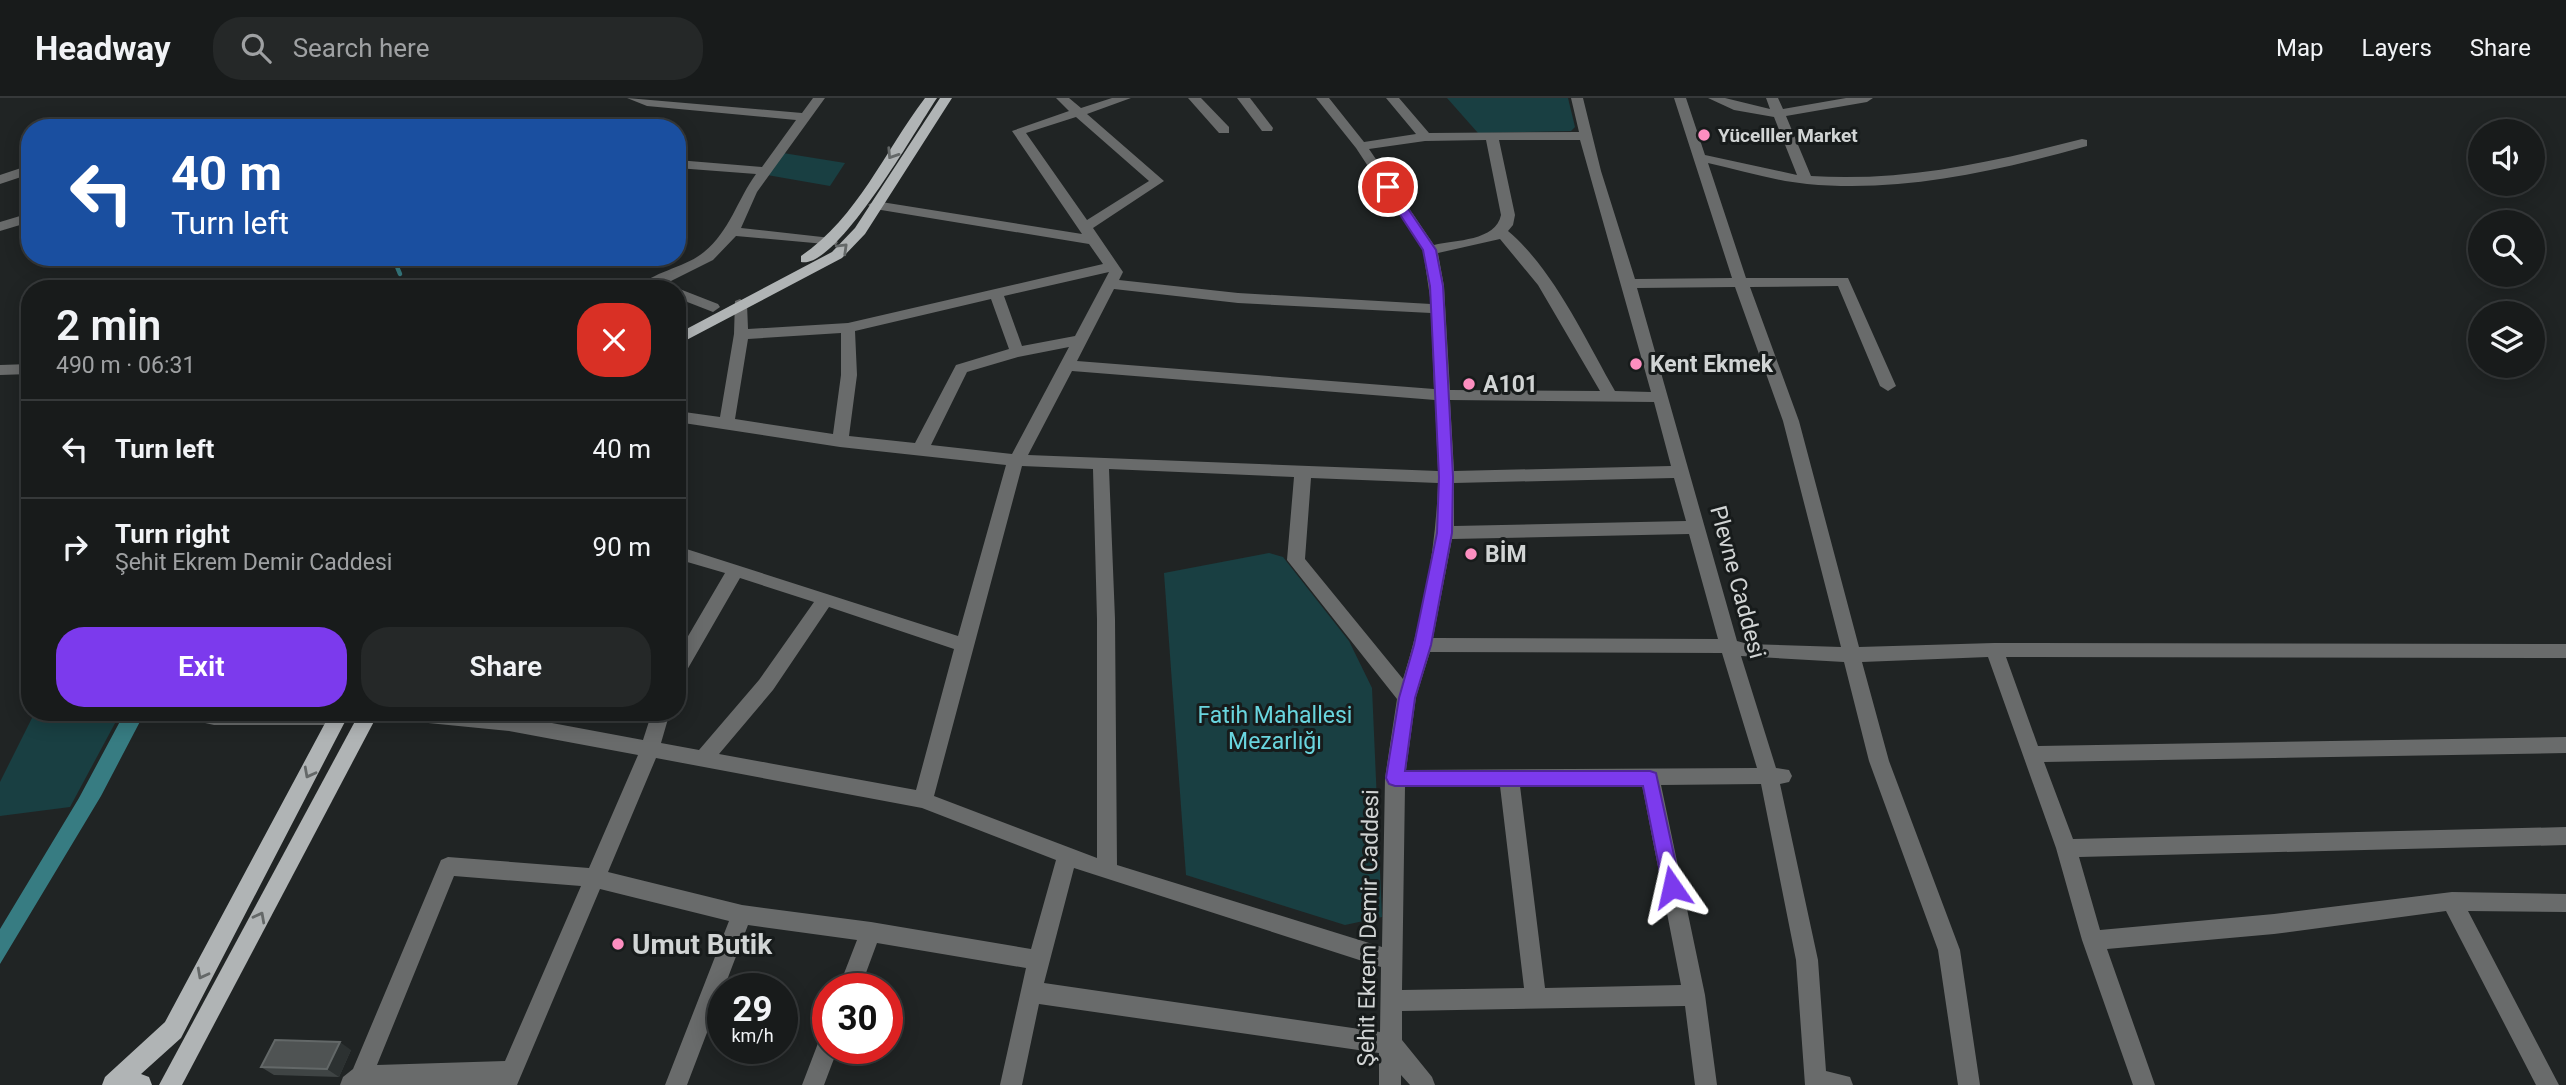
<!DOCTYPE html>
<meta charset="utf-8">
<style>
:root{--surface:#181b1b;--page:#252828;--text:#f1f3f6;--muted:#9fa1a3;--line:#36393a;--accent:#7c3aed}
body{margin:0;font-family:Roboto,sans-serif;background:var(--page);color:var(--text);height:100vh;display:flex;flex-direction:column;font-size:26px;white-space:nowrap}
*{box-sizing:border-box;margin:0}
p{font-size:23px;color:var(--muted)}
.icon{flex:none;width:38px;height:38px;fill:none;stroke:currentColor;stroke-width:2;stroke-linecap:round;stroke-linejoin:round}
.map{position:relative;flex:1;overflow:hidden}
.sheet{position:absolute;left:21px;top:182px;width:665px;height:441px;display:flex;flex-direction:column;background:var(--surface);border-radius:28px;box-shadow:0 4px 18px #0003,0 0 0 2px var(--line)}
.sheet>*{flex:none}
.top-card{position:absolute;left:21px;top:21px;width:665px;height:147px;border-radius:28px;box-shadow:0 4px 18px #0003,0 0 0 2px var(--line);background:#1a4fa0;color:#fff;overflow:hidden}
.buttons{position:absolute;left:2468px;top:21px;display:grid;gap:14px}
.buttons a{display:grid;place-items:center;width:77px;height:77px;border-radius:50%;background:var(--surface);box-shadow:0 4px 18px #0003,0 0 0 2px var(--line);font-size:35px}
.speed{position:absolute;left:707px;top:875px;display:flex;gap:14px;font-size:35px;font-weight:700;text-align:center}
.speed>*{display:grid;place-content:center;width:91px;height:91px;border-radius:50%;background:var(--surface);box-shadow:0 4px 18px #0003,0 0 0 2px var(--line);line-height:1}
.speed small{font-size:18px;font-weight:400}
.speed .limit{border:10px solid #d22;background:#fff;color:#111}
.pin{position:absolute;display:grid;place-items:center;width:60px;height:60px;color:#fff;margin:-30px;border:4px solid #fff;border-radius:50%;box-shadow:0 2px 7px #0007}
.me{position:absolute;width:77px;margin:-38px;rotate:349deg;stroke-linejoin:round;filter:drop-shadow(0 0 5px #0008)}
.turn{display:flex;align-items:center;gap:24px;height:147px;padding:0 35px;font-size:32px}
.turn .icon{width:91px;height:91px;stroke-width:2.5}
.turn b{display:block;font-size:49px;line-height:60px}
.round{display:grid;place-items:center;flex:none;width:74px;height:74px;border-radius:28px;background:var(--page)}
.summary{display:flex;align-items:center;justify-content:space-between;height:119px;padding:0 35px}
h1{font-size:42px;font-weight:600;line-height:52px}
.cta{display:flex;gap:14px;margin-top:auto;padding:14px 35px}
.cta a{flex:1;height:80px;border-radius:28px;background:var(--accent);color:#fff;font-size:28px;font-weight:600;line-height:80px;text-align:center}
.cta a+a{background:var(--page);color:var(--text)}
ul{padding:0;list-style:none}
li{display:flex;align-items:center;gap:21px;height:98px;padding:0 35px;border-top:2px solid var(--line)}
li div{flex:1}
li b{display:block;font-size:26px}
li em{font-style:normal}
header{display:flex;align-items:center;gap:42px;box-sizing:border-box;height:98px;padding:0 35px;background:var(--surface);border-bottom:2px solid var(--line)}
header strong{font-size:33px}
nav{display:flex;gap:38px;margin-inline-start:auto;font-size:24px}
.search{width:490px;height:63px;background:var(--page);display:flex;align-items:center;gap:18px;box-sizing:border-box;padding:0 24px;border-radius:28px;color:var(--muted);font-size:26px}
.map>svg:first-child{display:block}
.green{fill:#193f42}
.water{fill:#377c82}
.lines{fill:none;stroke-linecap:round;stroke-linejoin:round}
.stream{stroke:#377c82;stroke-width:4.5}
.minor{fill:#696b6b;fill-rule:evenodd}
.major{fill:#b0b4b5;fill-rule:evenodd}
.wall{fill:#3f4444}
.shaded-wall{fill:#2c3131}
.building{fill:#4f5353;stroke:#636868;stroke-width:2}
.oneway{stroke:#646868}
.route{fill:#7c3aed;stroke:#51269a;stroke-width:2}
.poi-dot{fill:#fd8ec0;stroke:#171b1b;stroke-width:2.5}
.labels{text-anchor:middle;stroke-width:6;stroke-linejoin:round;paint-order:stroke}
.far-poi-label{font-size:19px;font-weight:bold;fill:#d1d4d4;stroke:#171b1b;text-anchor:start}
.poi-label{font-size:23px;font-weight:bold;fill:#d1d4d4;stroke:#171b1b;text-anchor:start}
.street-label{font-size:23px;fill:#d1d4d4;stroke:#171b1b}
.park-label{font-size:23px;fill:#69d5de;stroke:#171b1b}
.near-poi-label{font-size:28px;font-weight:bold;fill:#d1d4d4;stroke:#171b1b;text-anchor:start}
</style>
<header>
<strong>Headway</strong>
<div class="search"><svg class="icon" aria-label="search" viewBox="0 0 24 24"><circle cx="10" cy="10" r="6"/><path d="M15 15l6 6"/></svg>Search here</div>
<nav><a>Map</a><a>Layers</a><a>Share</a></nav>
</header>
<div class="map">
<svg width="2566" height="987" viewBox="0 0 2566 987">
<rect width="100%" height="100%" fill="#202424"/>
<!-- green -->
<g class="green">
<path d="M1447,0H1568L1575,29L1571,33L1478,35Z"/>
<path d="M783,55L845,65L830,88L767,77Z"/>
<path d="M1269,455L1283,459L1349,543L1372,590L1382,819L1345,827L1186,777L1164,475Z"/>
<path d="M35,614H121L70,709L0,718V684Z"/>
</g>
<!-- water -->
<path class="water" d="M125,614H145L101,698L0,866V831L79,700Z"/>
<g class="lines">
<!-- stream -->
<path class="stream" d="M393,159L400,176"/>
<!-- minor -->
<g class="minor">
<path d="M627,0L802,15L813,0H825L757,94L741,130L831,140L838,144L836,147L736,138L713,162L655,191H636C653,173 685,170 704,154C730,133 737,102 756,76L677,70V62L762,69L796,22L647,8Z"/>
<path d="M1056,0H1069L1081,10L1112,0H1131L1087,16L1164,83L1093,130L1123,174L1119,182L1238,195L1431,206L1423,152L1356,50L1316,0H1329L1364,44L1416,36L1386,0H1399L1429,35L1579,34L1571,0H1583L1601,73L1635,181L1732,180L1674,0H1686L1705,57L1797,77L1774,19L1734,12L1708,0H1725L1770,11L1766,0H1778L1783,11L1846,0H1873L1867,4L1786,18L1811,78C1905,84 1992,64 2082,41L2087,42V48C1996,73 1903,95 1807,86C1774,83 1741,72 1708,65L1746,180H1848L1896,288L1888,293L1880,288L1838,188L1750,189L1799,323L1859,549L1994,545L2566,546V560L2006,559L2038,648L2566,639V655L2044,664L2073,741L2566,729V747L2079,759L2100,832L2274,816L2452,794L2566,796V814L2468,813L2559,987H2536L2446,813L2274,836L2107,851L2155,987H2133L2082,842L2056,750L1988,559L1862,564L1889,663L1960,852L1980,987H1958L1938,852L1869,663L1844,564L1741,558L1776,670L1789,672L1792,678L1789,684L1780,686L1818,862L1826,973L1850,979L1853,987H1805L1796,862L1761,686L1661,687L1705,897L1717,987H1695L1685,908L1402,913V942L1432,979L1435,987H1410L1401,977V987H1379V955L1039,906L1022,987H1000L1026,870L877,845L860,891H838L857,842L748,827L687,987H665L729,823L600,791L517,987H340L343,979L353,971L441,762L448,759L589,770L638,657L509,633L398,622L391,620L389,614H480L509,617L643,642L652,614H670L661,645L699,652L759,582L814,504L740,480L683,579L677,581V557L725,475L677,461V448L958,538L1006,367L840,349L677,324V313L720,319L734,236L735,203L740,201L747,206L748,231L848,225L1103,166L1089,146L875,111L868,107L875,103L1082,136L1012,33L1069,13ZM1076,19L1149,83L1087,122L1026,35ZM1486,42L1501,117C1496,143 1455,142 1434,147L1369,51L1425,43ZM1499,42H1580L1651,294L1615,293C1585,241 1554,172 1508,133L1513,127L1515,117ZM1500,141L1538,187L1600,293L1450,292L1444,188L1438,155ZM1109,174L1075,238L1022,248L1004,198ZM1735,189L1783,323L1841,549L1748,546L1737,543L1637,190ZM1114,191L1238,205L1431,215L1434,291L1077,263ZM991,201L1009,251L956,267L915,345L849,338L857,277L855,233ZM841,235V277L833,336L735,321L748,241ZM1069,249L1012,356L931,347L967,274L1018,259ZM1072,273L1435,302L1438,373L1028,357ZM1450,302L1654,304L1671,368L1454,373ZM1022,368L1093,371L1097,521V760L934,698ZM1109,371L1294,379L1287,462L1397,601L1385,680L1382,849L1117,767L1115,521ZM1311,380L1438,385C1436,451 1423,517 1403,581L1305,461ZM1674,380L1686,423L1454,428V385ZM1689,436L1718,541L1433,540L1452,441ZM829,509L954,551L916,692L719,656L773,592ZM1430,554L1722,555L1757,670L1406,672L1416,599ZM656,660L922,710L1056,762L1031,851L871,824L742,807L608,774ZM1642,687L1681,887L1545,890L1520,688ZM1405,688H1500L1524,890L1402,892ZM1074,770L1381,869L1380,934L1044,885ZM454,778L581,788L505,963L377,967Z"/>
<path d="M1188,0H1201L1229,29V35H1219Z"/>
<path d="M1237,0H1250L1273,30L1272,33H1262Z"/>
<path d="M30,67V76L0,86V77Z"/>
<path d="M30,115V124L0,133V124Z"/>
<path d="M677,190L718,206L720,209L713,214L677,200Z"/>
<path d="M30,266V276L0,277V267Z"/>
<path d="M181,614H345L347,619L345,625L338,627H214L183,620Z"/>
<path d="M828,937V950H838L824,987H802L820,940Z"/>
</g>
<!-- major -->
<g class="major">
<path d="M925,0H937C917,29 837,172 801,164V158C858,119 884,54 925,0Z"/>
<path d="M940,0H952L865,136L842,160L677,247V236L832,154L855,130Z"/>
<path d="M331,614H350L181,940L141,976L149,979L152,987H102L105,979L165,924Z"/>
<path d="M360,614H379L182,987H159Z"/>
</g>
</g>
<!-- wall -->
<path class="wall" d="M351,952L339,979L274,977L261,969Z"/>
<!-- shaded-wall -->
<path class="shaded-wall" d="M340,944L351,952L339,979L327,971Z"/>
<!-- building -->
<path class="building" d="M275,942L340,944L327,971L261,969Z"/>
<!-- one-way arrows -->
<defs><path id="oneway-chevron" d="M-2-3.5L2.5 0L-2 3.5" fill="none" stroke-width="1.6" stroke-linecap="round" stroke-linejoin="round" transform="scale(1.75)"/></defs>
<g class="oneway">
<use href="#oneway-chevron" transform="translate(892 56) rotate(123)"/>
<use href="#oneway-chevron" transform="translate(843 150) rotate(-44)"/>
<use href="#oneway-chevron" transform="translate(309 675) rotate(118)"/>
<use href="#oneway-chevron" transform="translate(260 819) rotate(-62)"/>
<use href="#oneway-chevron" transform="translate(202 876) rotate(118)"/>
</g>
<!-- route -->
<path class="route" d="M1388,86L1392,87L1436,152L1443,188L1453,379L1452,435L1431,547L1415,600L1405,673H1650L1656,675L1681,789L1679,795L1672,798L1665,795L1663,789L1643,688H1395L1389,686L1386,680L1399,600L1414,547L1437,435L1439,379L1430,188L1423,152L1382,89Z"/>
<!-- markers -->
<g class="poi-dot">
<circle cx="1704" cy="37" r="7"/>
<circle cx="1636" cy="266" r="7"/>
<circle cx="1469" cy="286" r="7"/>
<circle cx="1471" cy="456" r="7"/>
<circle cx="618" cy="846" r="7"/>
</g>
<g class="labels">
<!-- far-poi labels -->
<g class="far-poi-label">
<text x="1718" y="44">Yücelller Market</text>
</g>
<!-- poi labels -->
<g class="poi-label">
<text x="1650" y="274">Kent Ekmek</text>
<text x="1483" y="294">A101</text>
<text x="1485" y="464">BİM</text>
</g>
<!-- street labels -->
<g class="street-label">
<text transform="translate(1738 484) rotate(75)" y="8">Plevne Caddesi</text>
<text transform="translate(1368 830) rotate(-89)" y="8">Şehit Ekrem Demir Caddesi</text>
</g>
<!-- park labels -->
<g class="park-label">
<text x="1275" y="625">Fatih Mahallesi<tspan x="1275" dy="26">Mezarlığı</tspan></text>
</g>
<!-- near-poi labels -->
<g class="near-poi-label">
<text x="632" y="856">Umut Butik</text>
</g>
</g>
</svg>
<div class="buttons">
<a><svg class="icon" aria-label="sound" viewBox="0 0 24 24"><path d="M4 9h4l5-4v14l-5-4H4zM17 9q2 3 0 6"/></svg></a>
<a><svg class="icon" aria-label="search" viewBox="0 0 24 24"><circle cx="10" cy="10" r="6"/><path d="M15 15l6 6"/></svg></a>
<a><svg class="icon" aria-label="layers" viewBox="0 0 24 24"><path d="M12 4l9 5-9 5-9-5zM3 14l9 5 9-5"/></svg></a>
</div>
<div class="speed"><div>29<small>km/h</small></div><div class="limit">30</div></div>
<div class="pin" style="left:1388px;top:89px;background:#d93025"><svg class="icon" aria-label="arrive" viewBox="0 0 24 24"><path d="M6 21V4h12l-3 4 3 4H6"/></svg></div>
<svg class="me" style="left:1672px;top:789px" viewBox="-20 -20 40 40"><path d="M0-17L14 15 0 8-14 15z" fill="#7c3aed" stroke="#fff" stroke-width="4"/></svg>
<div class="top-card">
<div class="turn"><svg class="icon" aria-label="left" viewBox="0 0 24 24"><path d="M17 20v-9H6M10 6l-5 5 5 5"/></svg><div><b>40 m</b>Turn left</div></div>
</div>
<section class="sheet">
<div class="summary"><div><h1>2 min</h1><p>490 m · 06:31</p></div><a class="round" style="background:#d93025;color:#fff"><svg class="icon" aria-label="close" viewBox="0 0 24 24"><path d="M6 6l12 12M18 6L6 18"/></svg></a></div>
<ul>
<li><svg class="icon" aria-label="left" viewBox="0 0 24 24"><path d="M17 20v-9H6M10 6l-5 5 5 5"/></svg><div><b>Turn left</b></div><em>40 m</em></li>
<li><svg class="icon" aria-label="right" viewBox="0 0 24 24"><path d="M7 20v-9h11M14 6l5 5-5 5"/></svg><div><b>Turn right</b><p>Şehit Ekrem Demir Caddesi</p></div><em>90 m</em></li>
</ul>
<div class="cta"><a>Exit</a><a>Share</a></div>
</section>
</div>
